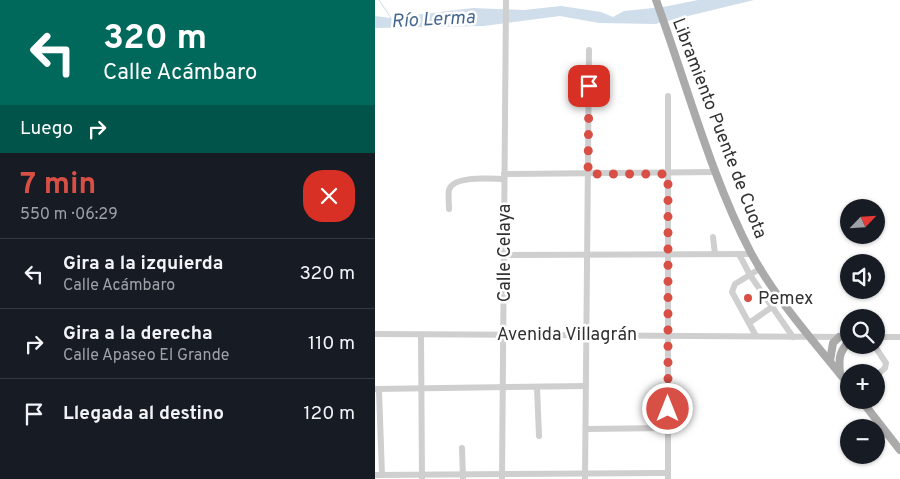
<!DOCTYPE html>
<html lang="es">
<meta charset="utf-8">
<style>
:root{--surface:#171b24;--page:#242831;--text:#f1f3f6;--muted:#9ea1a6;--line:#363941;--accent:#d74f45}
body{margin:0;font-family:Overpass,sans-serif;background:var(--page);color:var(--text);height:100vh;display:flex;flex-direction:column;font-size:19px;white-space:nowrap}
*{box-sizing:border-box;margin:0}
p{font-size:16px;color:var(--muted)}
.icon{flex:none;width:28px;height:28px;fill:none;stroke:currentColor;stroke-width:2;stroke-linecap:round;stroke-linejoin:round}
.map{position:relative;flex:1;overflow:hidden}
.panel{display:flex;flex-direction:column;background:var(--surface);width:375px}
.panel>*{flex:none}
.guide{background:#00695c;color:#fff;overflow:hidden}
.needle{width:32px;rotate:65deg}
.fabs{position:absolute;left:465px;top:199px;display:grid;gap:10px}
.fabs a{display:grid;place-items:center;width:45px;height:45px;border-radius:50%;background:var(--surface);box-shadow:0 1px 4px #0004;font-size:25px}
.pin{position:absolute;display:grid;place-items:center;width:42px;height:42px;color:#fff;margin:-21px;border-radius:10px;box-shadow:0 2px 8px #0006}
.me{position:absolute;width:55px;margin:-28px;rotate:0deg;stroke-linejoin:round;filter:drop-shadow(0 0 4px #0008)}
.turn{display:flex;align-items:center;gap:18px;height:105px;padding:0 20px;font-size:22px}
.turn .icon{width:65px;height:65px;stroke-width:2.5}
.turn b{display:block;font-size:35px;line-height:42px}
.then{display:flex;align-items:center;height:48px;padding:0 20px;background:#0003;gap:10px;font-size:19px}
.round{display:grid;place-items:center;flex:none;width:52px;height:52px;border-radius:20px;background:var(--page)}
.summary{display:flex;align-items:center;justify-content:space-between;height:85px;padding:0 20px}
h1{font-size:30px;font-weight:700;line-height:38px;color:var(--accent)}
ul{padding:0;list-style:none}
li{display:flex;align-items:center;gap:15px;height:70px;padding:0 20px;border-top:1px solid var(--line)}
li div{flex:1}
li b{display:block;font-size:19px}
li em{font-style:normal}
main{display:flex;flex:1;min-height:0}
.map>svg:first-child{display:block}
.water{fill:#d0ddeb}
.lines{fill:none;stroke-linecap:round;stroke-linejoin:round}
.stream{stroke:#d0ddeb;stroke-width:1}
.minor{stroke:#cfcfcf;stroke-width:6}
.major{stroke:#aaa;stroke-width:8}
.route{stroke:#d74f45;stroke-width:9;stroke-dasharray:0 16.2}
.poi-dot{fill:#d74f45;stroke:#fff;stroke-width:2}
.labels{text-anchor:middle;stroke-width:5;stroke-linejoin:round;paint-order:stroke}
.street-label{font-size:18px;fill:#323232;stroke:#fff}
.poi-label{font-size:18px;fill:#323232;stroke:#fff;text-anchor:start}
.water-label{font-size:19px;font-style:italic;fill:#46688e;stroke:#fff}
</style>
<main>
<section class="panel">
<div class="guide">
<div class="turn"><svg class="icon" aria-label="left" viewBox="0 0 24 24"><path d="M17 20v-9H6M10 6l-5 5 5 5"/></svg><div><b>320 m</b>Calle Acámbaro</div></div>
<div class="then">Luego<svg class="icon" aria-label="right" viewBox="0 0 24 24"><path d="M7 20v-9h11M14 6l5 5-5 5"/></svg></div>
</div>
<div class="summary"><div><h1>7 min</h1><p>550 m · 06:29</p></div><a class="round" style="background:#d93025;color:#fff"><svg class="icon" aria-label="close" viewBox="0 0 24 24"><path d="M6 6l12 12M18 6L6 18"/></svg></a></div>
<ul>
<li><svg class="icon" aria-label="left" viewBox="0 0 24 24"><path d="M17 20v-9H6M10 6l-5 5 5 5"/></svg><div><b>Gira a la izquierda</b><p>Calle Acámbaro</p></div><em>320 m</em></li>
<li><svg class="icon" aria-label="right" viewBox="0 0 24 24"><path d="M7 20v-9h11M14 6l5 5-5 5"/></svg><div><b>Gira a la derecha</b><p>Calle Apaseo El Grande</p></div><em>110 m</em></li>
<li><svg class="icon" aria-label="arrive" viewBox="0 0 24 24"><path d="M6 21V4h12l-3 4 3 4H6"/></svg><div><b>Llegada al destino</b></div><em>120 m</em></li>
</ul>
</section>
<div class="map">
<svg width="525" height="479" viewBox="0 0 525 479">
<rect width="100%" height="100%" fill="#fff"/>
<!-- water -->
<path class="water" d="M323,0H379L280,24L224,23L185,16L109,26L0,28V16L15,18L98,8L149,10L186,6L226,12L238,17L249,11L288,7Z"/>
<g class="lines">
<!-- stream -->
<path class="stream" d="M4,0L16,18"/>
<!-- minor -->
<g class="minor">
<path d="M293,96V479"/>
<path d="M129,174L341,172"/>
<path d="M74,209C74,203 73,195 74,190C78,175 117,179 129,179"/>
<path d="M338,237L340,254"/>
<path d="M364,254L375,275L418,337"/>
<path d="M129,255L376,254"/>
<path d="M374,323L397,307L405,296"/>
<path d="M0,334L474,337"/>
<path d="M46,335L47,479"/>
<path d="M381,336L357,292L360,284L386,268"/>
<path d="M501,337H525"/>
<path d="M499,345L511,363L510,368L501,376"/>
<path d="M162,387L164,436"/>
<path d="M0,389L211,386"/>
<path d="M4,390L7,475"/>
<path d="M211,429L293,428"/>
<path d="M87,448L88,478"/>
<path d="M0,475L293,473"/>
<path d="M127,479L131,0"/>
<path d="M210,479L214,50"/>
</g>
<!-- major -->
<g class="major">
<path d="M281,0C311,82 336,177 376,253C402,301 440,343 474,385"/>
<path d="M455,361L458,343L464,337"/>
<path d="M465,374C464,361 463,352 474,342"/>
<path d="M486,400L525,450"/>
</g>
</g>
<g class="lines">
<!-- route -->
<path class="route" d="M214,86L213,174H293V409"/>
</g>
<!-- markers -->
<circle class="poi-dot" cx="373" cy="298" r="5"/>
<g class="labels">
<!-- street labels -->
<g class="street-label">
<text transform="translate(345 128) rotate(69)" y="6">Libramiento Puente de Cuota</text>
<text transform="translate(129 253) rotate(-90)" y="6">Calle Celaya</text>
<text x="192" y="340">Avenida Villagrán</text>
</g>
<!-- poi labels -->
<g class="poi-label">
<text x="383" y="304">Pemex</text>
</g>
<!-- water labels -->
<g class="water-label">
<text transform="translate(58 18) rotate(-3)" y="7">Río Lerma</text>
</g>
</g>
</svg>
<div class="fabs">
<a><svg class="needle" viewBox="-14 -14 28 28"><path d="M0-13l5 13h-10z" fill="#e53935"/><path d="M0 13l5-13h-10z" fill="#9ea1a6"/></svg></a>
<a><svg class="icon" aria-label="sound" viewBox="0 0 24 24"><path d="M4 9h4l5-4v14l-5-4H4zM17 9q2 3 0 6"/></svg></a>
<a><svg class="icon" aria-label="search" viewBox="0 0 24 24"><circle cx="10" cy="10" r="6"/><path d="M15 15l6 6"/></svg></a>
<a>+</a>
<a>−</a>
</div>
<div class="pin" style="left:214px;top:86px;background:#d93025"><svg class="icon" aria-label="arrive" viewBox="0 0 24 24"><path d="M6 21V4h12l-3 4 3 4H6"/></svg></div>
<svg class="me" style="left:293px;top:409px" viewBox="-20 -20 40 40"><circle r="17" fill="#d74f45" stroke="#fff" stroke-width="3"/><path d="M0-11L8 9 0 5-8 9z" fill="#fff"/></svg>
</div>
</main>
